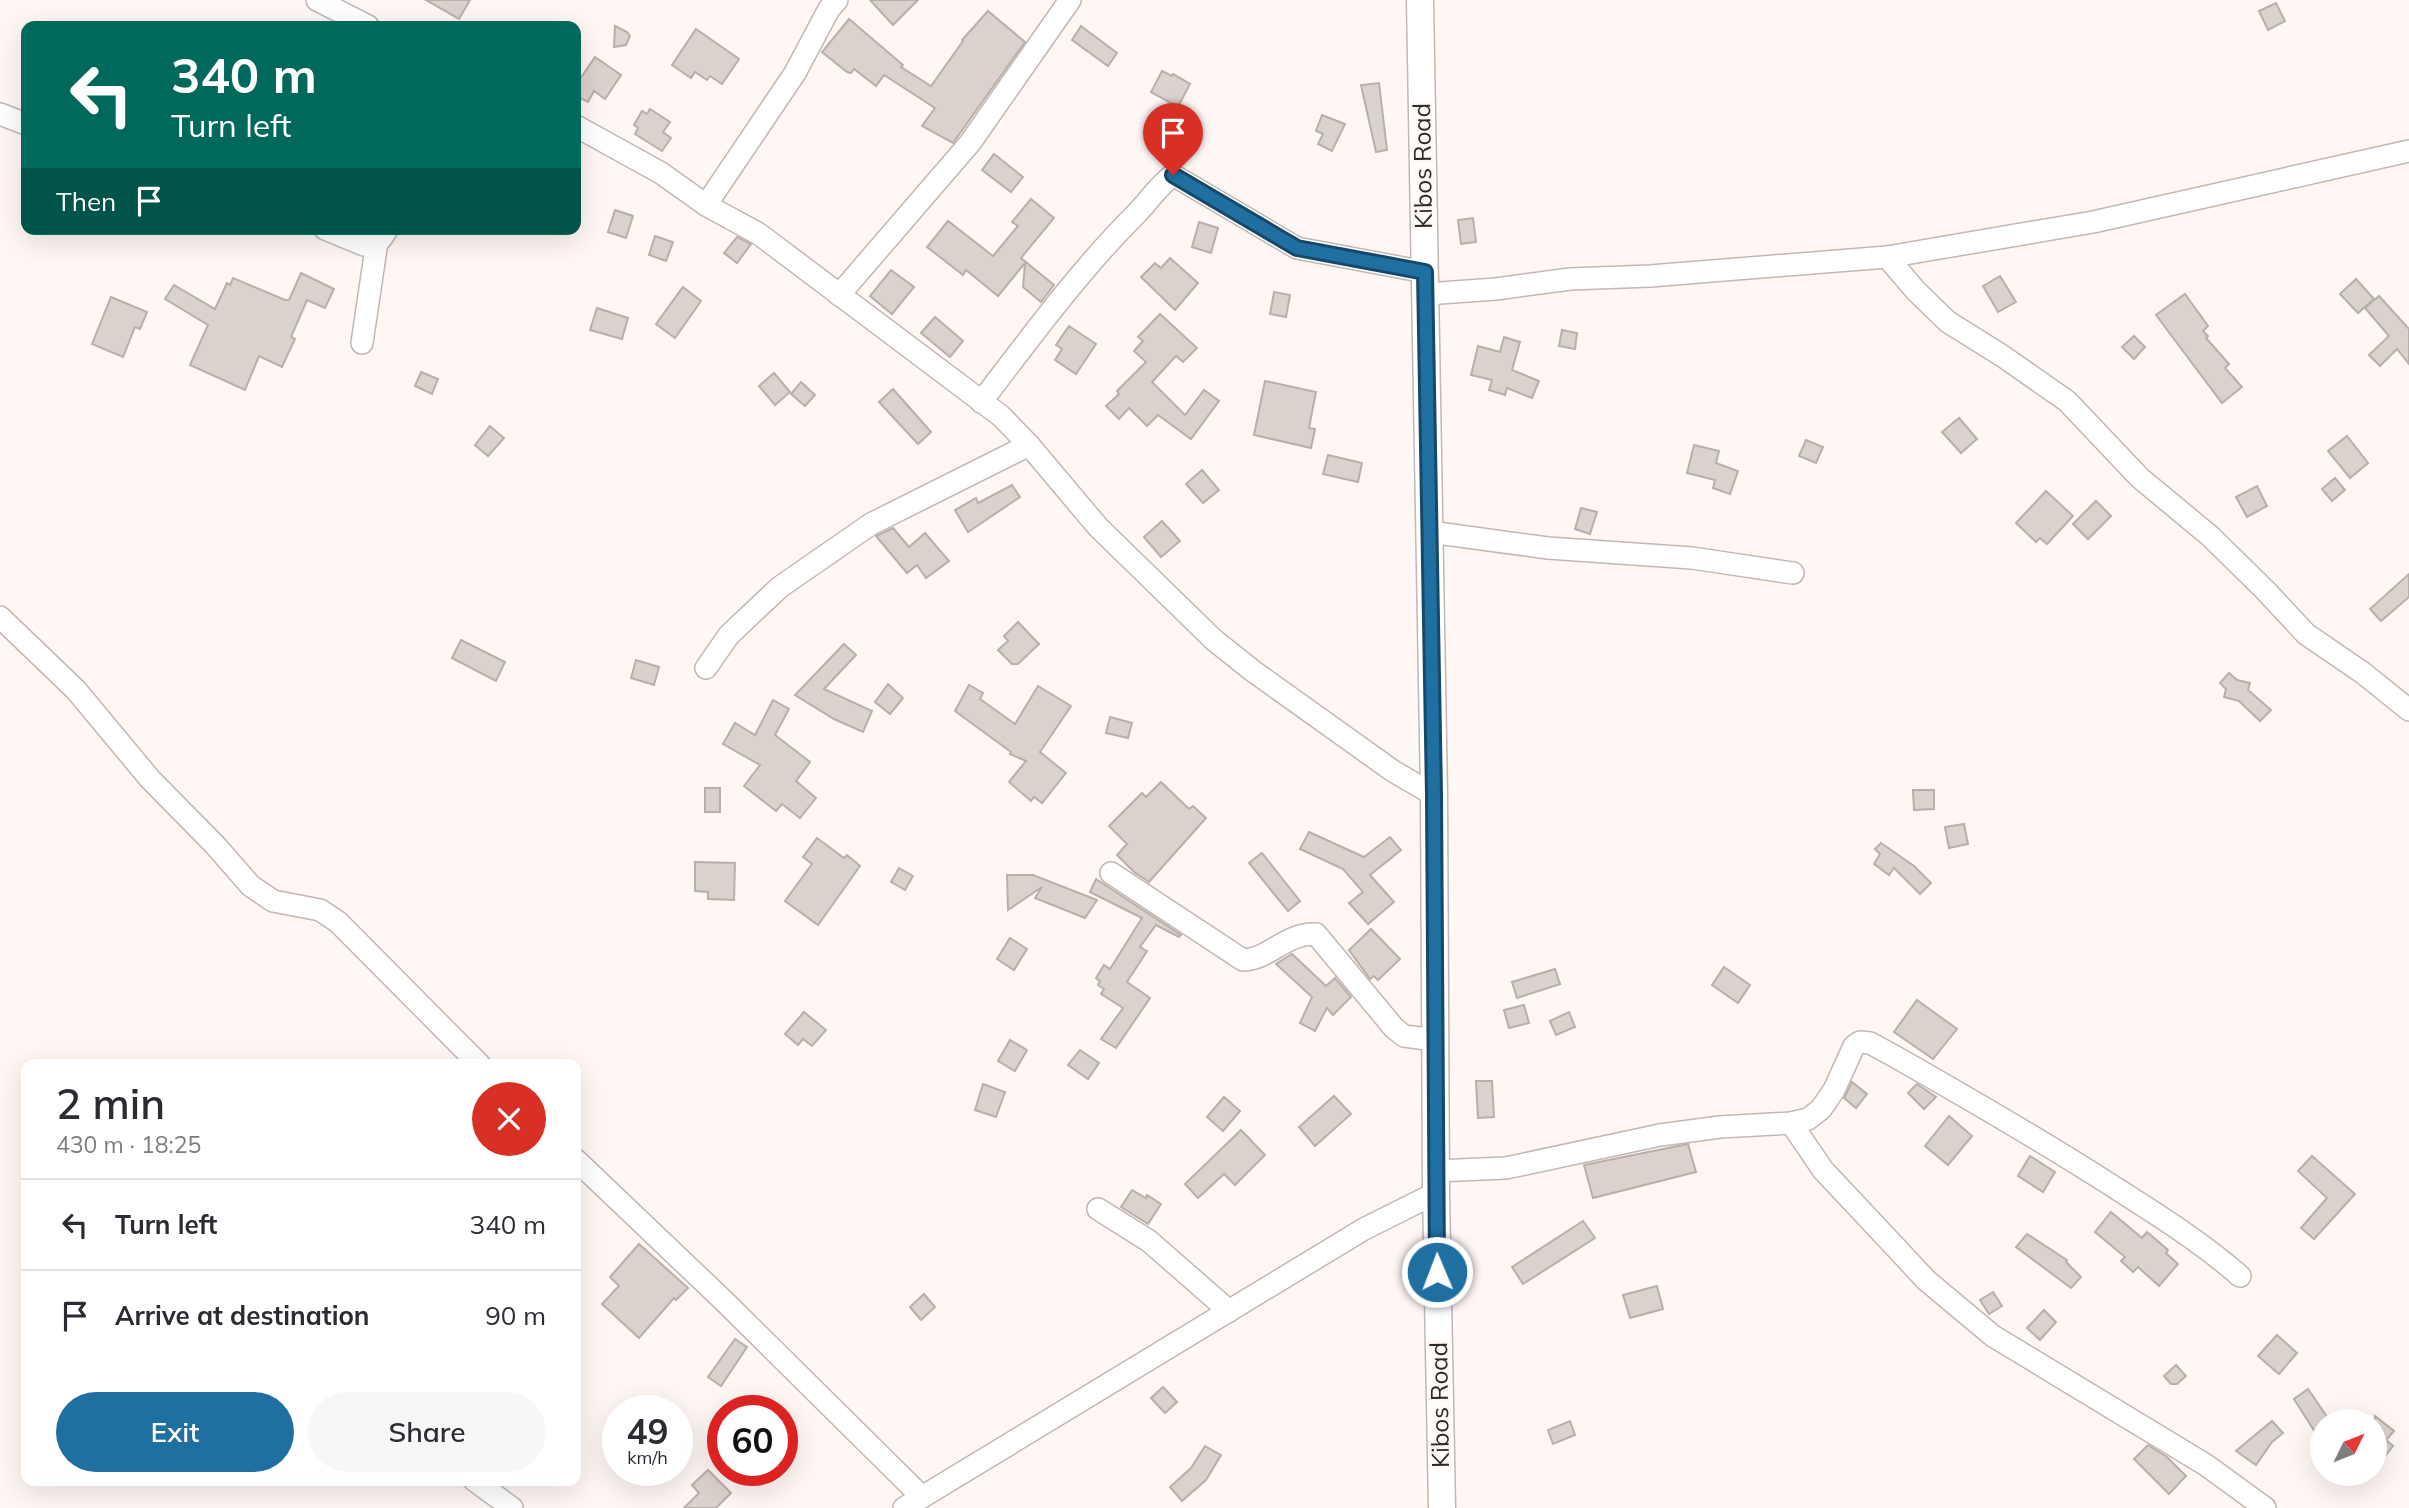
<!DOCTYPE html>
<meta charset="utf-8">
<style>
:root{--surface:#fff;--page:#f7f7f7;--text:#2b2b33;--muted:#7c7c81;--line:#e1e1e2;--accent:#206fa1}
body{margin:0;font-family:Mulish,sans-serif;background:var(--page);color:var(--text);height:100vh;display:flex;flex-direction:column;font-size:26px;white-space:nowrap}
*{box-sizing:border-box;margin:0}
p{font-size:23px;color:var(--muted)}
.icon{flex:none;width:38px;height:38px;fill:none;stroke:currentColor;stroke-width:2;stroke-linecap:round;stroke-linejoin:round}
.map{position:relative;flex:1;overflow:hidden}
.panel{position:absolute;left:21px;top:1059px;width:560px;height:427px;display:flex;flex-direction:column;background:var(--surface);border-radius:14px;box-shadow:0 7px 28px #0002}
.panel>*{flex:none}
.top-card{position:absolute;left:21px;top:21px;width:560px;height:214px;border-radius:14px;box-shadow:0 7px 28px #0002;background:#00695c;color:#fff;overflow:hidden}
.needle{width:46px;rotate:47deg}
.tools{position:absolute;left:2310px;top:1409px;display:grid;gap:14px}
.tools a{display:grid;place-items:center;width:77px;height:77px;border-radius:50%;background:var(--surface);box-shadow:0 7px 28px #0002;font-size:35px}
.speed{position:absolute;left:602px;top:1395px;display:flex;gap:14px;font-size:35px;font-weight:700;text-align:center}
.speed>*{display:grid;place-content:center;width:91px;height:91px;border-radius:50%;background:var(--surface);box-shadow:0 7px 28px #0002;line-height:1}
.speed small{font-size:18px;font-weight:400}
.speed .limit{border:10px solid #d22;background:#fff;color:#111}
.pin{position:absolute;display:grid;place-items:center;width:60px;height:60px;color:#fff;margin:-72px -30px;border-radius:50% 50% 50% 0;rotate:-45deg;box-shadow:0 0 7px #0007}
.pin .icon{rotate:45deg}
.me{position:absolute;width:77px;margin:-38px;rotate:359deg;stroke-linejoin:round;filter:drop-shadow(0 0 5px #0008)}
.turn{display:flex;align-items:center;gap:24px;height:147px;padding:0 35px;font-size:32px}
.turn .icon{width:91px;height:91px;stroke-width:2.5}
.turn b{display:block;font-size:49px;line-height:60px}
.then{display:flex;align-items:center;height:66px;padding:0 35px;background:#0003;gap:14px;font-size:26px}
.round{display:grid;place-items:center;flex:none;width:74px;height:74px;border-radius:37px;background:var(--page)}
.overview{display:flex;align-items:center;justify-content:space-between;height:119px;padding:0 35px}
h1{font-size:42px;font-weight:600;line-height:52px}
.primary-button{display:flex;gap:14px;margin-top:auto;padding:14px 35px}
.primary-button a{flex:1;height:80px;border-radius:42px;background:var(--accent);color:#fff;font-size:28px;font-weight:600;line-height:80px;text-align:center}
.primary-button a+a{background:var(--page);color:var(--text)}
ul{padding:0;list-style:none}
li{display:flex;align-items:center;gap:21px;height:91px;padding:0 35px;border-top:2px solid var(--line)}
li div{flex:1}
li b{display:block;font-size:26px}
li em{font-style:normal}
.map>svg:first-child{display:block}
.building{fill:#dbd2cd;stroke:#b8afab;stroke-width:2}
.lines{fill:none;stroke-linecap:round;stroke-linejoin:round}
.minor-casing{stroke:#c1b8b3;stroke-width:24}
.major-casing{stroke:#c1b8b3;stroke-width:29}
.minor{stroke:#fff;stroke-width:21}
.major{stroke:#fff;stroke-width:26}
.route-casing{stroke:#154869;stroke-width:18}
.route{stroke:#206fa1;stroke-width:12}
.labels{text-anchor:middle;stroke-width:6;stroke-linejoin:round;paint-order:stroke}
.street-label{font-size:24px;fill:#2c2927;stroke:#fff7f4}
</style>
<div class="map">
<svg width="2409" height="1508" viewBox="0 0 2409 1508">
<rect width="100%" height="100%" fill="#fff7f4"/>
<!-- building -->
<g class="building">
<path d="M426,0H470L459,19Z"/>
<path d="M870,0H918L893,25Z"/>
<path d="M2276,3L2285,21L2268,30L2259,11Z"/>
<path d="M988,11L1025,42L953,143L922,126L935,108L884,75L876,86L854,69L851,73L847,72L822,52L849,19L903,65L901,67L931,86L963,41L962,40Z"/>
<path d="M615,26L627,32L630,36L626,45L614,47Z"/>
<path d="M1081,26L1117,53L1108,66L1072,40Z"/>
<path d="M696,29L739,59L722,84L710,76L707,80L695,72L691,78L672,65Z"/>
<path d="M595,57L621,75L605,99L594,91L588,102L576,96V85Z"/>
<path d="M1162,71L1172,76L1173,74L1190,84L1178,107L1151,92Z"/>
<path d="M1379,83L1387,150L1376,152L1361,85Z"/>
<path d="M650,109L670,122L663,132L671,138L662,151L635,134L638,128L634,125L642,111L647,114Z"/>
<path d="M1322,115L1345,124L1332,151L1318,144L1323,134L1316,131Z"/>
<path d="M994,154L1023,177L1011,192L982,170Z"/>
<path d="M1031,199L1054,218L1021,258L1054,285L1041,302L1023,287L1025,263L998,296L966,270L963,275L927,247L948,221L993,256L1018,226L1012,222Z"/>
<path d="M615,210L633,216L626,238L608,232Z"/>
<path d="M1473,218L1476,242L1461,244L1458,220Z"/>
<path d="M1199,222L1218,228L1211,253L1192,247Z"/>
<path d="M655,236L673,242L666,261L649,255Z"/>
<path d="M737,237L751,244L737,263L724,253Z"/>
<path d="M1170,258L1198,283L1175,310L1141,277L1155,263L1161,268Z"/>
<path d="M891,270L914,287L892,314L870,296Z"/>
<path d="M301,273L334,289L325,308L307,300L291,337L295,339L282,367L259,356L245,390L190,365L208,325L165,299L174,285L215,309L227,283L230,285L233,278L285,300H289Z"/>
<path d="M2000,276L2016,302L1998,312L1983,286Z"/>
<path d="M2356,279L2374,299L2358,313L2340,294Z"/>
<path d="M683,287L701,301L675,338L656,324Z"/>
<path d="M1274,292L1290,295L1286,317L1270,314Z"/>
<path d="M2185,294L2208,326L2203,331L2208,336L2206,338L2229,364L2225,368L2242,387L2222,403L2156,315Z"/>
<path d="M2379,296L2409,329V364L2397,349L2380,366L2369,355L2389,336L2365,308Z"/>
<path d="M111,297L147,312L140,329L135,327L123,357L92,344Z"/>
<path d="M597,308L628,318L622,339L590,330Z"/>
<path d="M1160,314L1197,348L1183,362L1176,356L1152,382L1185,415L1204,390L1219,401L1191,439L1158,415L1147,426L1129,408L1119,419L1106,406L1119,394L1117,391L1146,362L1134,351L1143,341L1138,337Z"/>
<path d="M935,317L963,341L950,357L921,333Z"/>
<path d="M1069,326L1096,344L1076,374L1055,360L1062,349L1056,345Z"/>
<path d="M1562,330L1577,333L1575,349L1559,346Z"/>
<path d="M2134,336L2145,347L2134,359L2122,347Z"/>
<path d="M1504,337L1520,342L1512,370L1539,381L1532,398L1507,388L1505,395L1489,390L1492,380L1471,375L1478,346L1500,352Z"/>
<path d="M421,372L438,379L432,394L415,386Z"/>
<path d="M774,373L790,392L775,405L759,386Z"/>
<path d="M1265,381L1316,392L1309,428L1315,429L1311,448L1254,435Z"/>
<path d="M801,382L815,395L805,406L791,394Z"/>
<path d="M893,389L931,432L918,444L879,402Z"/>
<path d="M1959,418L1977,439L1961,453L1942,432Z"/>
<path d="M490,426L504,438L488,456L475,445Z"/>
<path d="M2347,436L2368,463L2350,478L2328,451Z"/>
<path d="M1806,440L1823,447L1816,463L1799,456Z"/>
<path d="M1694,445L1719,451L1716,463L1738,471L1730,494L1713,488L1715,480L1687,473Z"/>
<path d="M1328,455L1362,463L1358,482L1323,474Z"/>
<path d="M1202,470L1219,490L1203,503L1186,484Z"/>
<path d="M2335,478L2345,490L2332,501L2322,489Z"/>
<path d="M1012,485L1020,497L968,532L955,510L976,498L978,503Z"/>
<path d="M2257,486L2267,506L2247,517L2236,497Z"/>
<path d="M2046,491L2073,516L2047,544L2040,538L2036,542L2016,523Z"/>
<path d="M2096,501L2111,516L2088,539L2073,524Z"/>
<path d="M1581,508L1597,512L1590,534L1575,529Z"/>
<path d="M1162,521L1180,541L1161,557L1144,537Z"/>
<path d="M893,528L909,547L925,533L949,561L926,578L917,565L907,573L876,536Z"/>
<path d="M2409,574V597L2381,621L2370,609Z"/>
<path d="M1018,622L1039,644L1018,664H1012L998,650L1008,641L1004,636Z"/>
<path d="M461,640L505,662L496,681L452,658Z"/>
<path d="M844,644L856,655L824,689L872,711L863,732L834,719L795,695Z"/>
<path d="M636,660L659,667L654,685L631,678Z"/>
<path d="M2229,673L2237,680L2250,683L2248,690L2271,710L2260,721L2239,701L2224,697L2226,689L2220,683Z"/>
<path d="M888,684L903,698L890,714L875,702Z"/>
<path d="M969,685L983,693L980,699L1015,724L1038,686L1071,706L1040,752L1066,773L1042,803L1034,797L1031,801L1009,782L1026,761L1010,754L1011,752L955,711Z"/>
<path d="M773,700L789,709L775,735L810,762L796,781L816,798L800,818L782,804L776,811L744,786L760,765L723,744L735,723L755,735Z"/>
<path d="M1110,717L1132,723L1128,738L1106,733Z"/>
<path d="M1161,782L1189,809L1193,806L1206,818L1149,882L1134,872L1117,855L1127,844L1109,826L1142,793L1146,797Z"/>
<rect x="705" y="788" width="15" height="24"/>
<path d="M1913,790H1934V809L1914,810Z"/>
<path d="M1964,824L1968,844L1949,848L1945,827Z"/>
<path d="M1309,832L1364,857L1390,837L1401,850L1370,875L1394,902L1368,924L1349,903L1363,892L1343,869L1300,849Z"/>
<path d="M817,838L844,858L847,855L860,866L818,925L785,901L812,864L803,857Z"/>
<path d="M1881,843L1914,866L1931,883L1920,894L1894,868L1889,875L1874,864L1880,854L1875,849Z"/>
<path d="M1262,853L1300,901L1288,911L1249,863Z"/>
<path d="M695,862L735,863L734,900L708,899V892L695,891Z"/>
<path d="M899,868L913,876L905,890L891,882Z"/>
<path d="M1007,875H1033L1097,900L1085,918L1035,898L1042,887L1008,910Z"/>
<path d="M1096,879L1181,935L1179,937L1156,925L1140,947L1147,951L1127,982L1150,998L1116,1048L1101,1039L1123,1008L1101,994L1104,989L1098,985L1100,981L1096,978L1104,965L1110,969L1142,918L1090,892Z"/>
<path d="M1371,929L1400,959L1378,980L1374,976L1370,979L1349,950Z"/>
<path d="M1010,938L1027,949L1014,970L997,959Z"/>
<path d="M1292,954L1326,986L1335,978L1351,997L1333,1015L1327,1008L1315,1031L1300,1023L1312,997L1276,964Z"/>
<path d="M1724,967L1750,985L1738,1003L1712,985Z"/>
<path d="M1555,969L1560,984L1517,998L1512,982Z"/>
<path d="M1917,1000L1957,1029L1933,1059L1894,1032Z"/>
<path d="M1524,1005L1529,1023L1509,1028L1504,1010Z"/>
<path d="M804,1012L826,1030L812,1046L803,1039L798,1045L785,1034Z"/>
<path d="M1569,1012L1575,1027L1556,1035L1550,1021Z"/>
<path d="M1010,1040L1027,1050L1015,1071L998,1061Z"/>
<path d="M1080,1050L1099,1063L1088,1079L1068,1065Z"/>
<path d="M1476,1081H1492L1494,1117L1478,1118Z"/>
<path d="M1852,1082L1867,1094L1856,1108L1844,1098Z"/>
<path d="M983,1084L1005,1092L996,1117L975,1110Z"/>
<path d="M1917,1084L1936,1097L1924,1109L1908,1093Z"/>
<path d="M1334,1096L1351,1114L1315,1146L1299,1127Z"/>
<path d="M1224,1097L1240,1111L1223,1131L1207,1117Z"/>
<path d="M1949,1116L1972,1136L1948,1165L1925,1146Z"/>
<path d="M1241,1130L1265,1155L1235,1185L1224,1174L1198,1198L1185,1184Z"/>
<path d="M1688,1144L1696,1172L1593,1198L1584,1165Z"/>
<path d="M2030,1156L2055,1172L2043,1192L2018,1176Z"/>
<path d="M2312,1156L2355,1194L2314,1239L2301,1228L2327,1198L2298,1171Z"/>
<path d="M1132,1190L1146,1198L1147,1195L1161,1204L1148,1224L1121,1207Z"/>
<path d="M2111,1212L2142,1238L2147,1232L2168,1250L2166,1253L2178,1264L2159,1286L2138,1267L2133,1272L2121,1261L2125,1257L2095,1232Z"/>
<path d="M1583,1221L1595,1238L1523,1284L1512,1267Z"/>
<path d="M2027,1234L2067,1260L2066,1262L2081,1277L2071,1288L2016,1247Z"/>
<path d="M639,1244L688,1288L676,1300L674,1298L639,1338L602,1304L619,1286L610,1277Z"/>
<path d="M1657,1286L1663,1309L1630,1318L1623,1295Z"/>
<path d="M1993,1292L2002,1306L1989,1314L1980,1300Z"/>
<path d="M924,1294L935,1307L921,1320L910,1307Z"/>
<path d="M2044,1310L2056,1322L2040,1340L2027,1328Z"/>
<path d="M2277,1335L2297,1353L2279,1374L2258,1356Z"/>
<path d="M735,1339L747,1347L721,1386L708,1377Z"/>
<path d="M2176,1365L2186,1376L2177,1384H2171L2164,1376Z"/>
<path d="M1163,1387L1177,1402L1165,1413L1151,1398Z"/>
<path d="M2308,1389L2330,1421H2322V1443L2294,1399Z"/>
<path d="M2375,1416L2394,1431L2386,1440L2393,1446L2375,1469Z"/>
<path d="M1570,1421L1575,1435L1553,1444L1548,1430Z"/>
<path d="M2272,1421L2283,1433L2272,1442L2256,1465L2236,1451Z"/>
<path d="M2148,1445L2167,1457L2186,1476L2169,1494L2134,1459Z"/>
<path d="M1205,1446L1221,1455L1206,1480L1182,1501L1170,1487L1191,1468Z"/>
<path d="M708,1470L731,1493L716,1508H684L699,1493L692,1485Z"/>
</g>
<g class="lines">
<!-- minor casing -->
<g class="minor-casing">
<g id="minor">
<path d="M317,0L368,26"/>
<path d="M0,114L26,124"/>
<path d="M576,126L661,173L706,205L759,234L1001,416L1029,445L1098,527L1214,640L1253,671L1393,771L1434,795"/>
<path d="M706,205L795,73L829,9L837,0"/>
<path d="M325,229L364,245C376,246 382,240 387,229"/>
<path d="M1887,257L1916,291L1948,322L2001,355L2067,401L2140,478L2210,536L2266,591L2306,634L2363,673L2409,710"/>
<path d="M1426,294L1496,289L1570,279L1650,276L1887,257L2093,222L2409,151"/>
<path d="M839,295L970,143L1070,0"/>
<path d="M362,343L377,242"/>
<path d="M981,402C1031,337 1079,271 1136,214C1149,201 1158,186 1173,175L1297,248L1425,272"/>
<path d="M1430,532L1548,548L1692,558L1793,573"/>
<path d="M0,617L76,690L150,779L215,845L251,886L273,901L320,910L338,922L479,1064"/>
<path d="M706,668L729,635L780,587L871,524L1029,445"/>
<path d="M1111,873L1243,960C1268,960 1287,932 1316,934L1394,1028L1404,1036L1435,1040"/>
<path d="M1791,1123L1823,1170L1900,1252L1926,1280L1993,1336L2206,1465L2265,1508"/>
<path d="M576,1160L724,1301L922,1497"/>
<path d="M1435,1171L1506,1168L1660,1135L1720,1127L1791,1123L1808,1119L1821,1109L1834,1090L1854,1046L1860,1042L1870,1043L1894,1056C1968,1098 2042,1141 2114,1187C2158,1215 2201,1242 2240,1276"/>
<path d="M1098,1209L1149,1241L1229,1311"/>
<path d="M474,1480L512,1508"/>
<path d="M904,1508L1364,1229L1436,1193"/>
</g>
</g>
<!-- major casing -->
<g class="major-casing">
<path id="major" d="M1420,0L1434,795L1436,1193L1442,1508"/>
</g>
<!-- minor -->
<use href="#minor" class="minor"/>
<!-- major -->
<use href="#major" class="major"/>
</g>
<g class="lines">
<!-- route casing -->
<g class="route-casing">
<path id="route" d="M1173,175L1297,248L1425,272L1434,795L1437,1272"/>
</g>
<!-- route -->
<use href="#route" class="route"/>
</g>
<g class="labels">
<!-- street labels -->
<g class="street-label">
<text transform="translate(1423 166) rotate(-91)" y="8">Kibos Road</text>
<text transform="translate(1440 1405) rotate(-91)" y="8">Kibos Road</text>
</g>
</g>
</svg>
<div class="tools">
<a><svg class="needle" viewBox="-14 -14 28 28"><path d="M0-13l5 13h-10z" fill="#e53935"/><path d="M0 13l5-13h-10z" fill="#7c7c81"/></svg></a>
</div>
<div class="speed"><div>49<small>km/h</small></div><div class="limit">60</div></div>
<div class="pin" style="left:1173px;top:175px;background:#d93025"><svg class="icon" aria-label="arrive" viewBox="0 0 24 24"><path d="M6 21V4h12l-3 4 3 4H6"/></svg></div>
<svg class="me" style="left:1437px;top:1272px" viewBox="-20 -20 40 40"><circle r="17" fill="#206fa1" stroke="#fff" stroke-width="3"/><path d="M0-11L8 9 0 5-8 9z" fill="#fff"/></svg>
<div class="top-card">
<div class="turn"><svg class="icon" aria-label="left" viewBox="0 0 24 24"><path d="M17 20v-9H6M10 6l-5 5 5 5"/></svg><div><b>340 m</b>Turn left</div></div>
<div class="then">Then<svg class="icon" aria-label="arrive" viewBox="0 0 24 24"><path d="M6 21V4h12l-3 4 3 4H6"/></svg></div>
</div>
<section class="panel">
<div class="overview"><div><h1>2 min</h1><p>430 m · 18:25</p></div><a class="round" style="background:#d93025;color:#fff"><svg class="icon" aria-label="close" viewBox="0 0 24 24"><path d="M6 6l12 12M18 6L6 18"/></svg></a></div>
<ul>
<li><svg class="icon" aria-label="left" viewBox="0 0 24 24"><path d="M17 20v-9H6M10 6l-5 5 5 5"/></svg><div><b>Turn left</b></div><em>340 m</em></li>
<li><svg class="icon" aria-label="arrive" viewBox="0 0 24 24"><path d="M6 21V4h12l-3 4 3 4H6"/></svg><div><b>Arrive at destination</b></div><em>90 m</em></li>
</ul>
<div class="primary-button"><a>Exit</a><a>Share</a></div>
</section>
</div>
